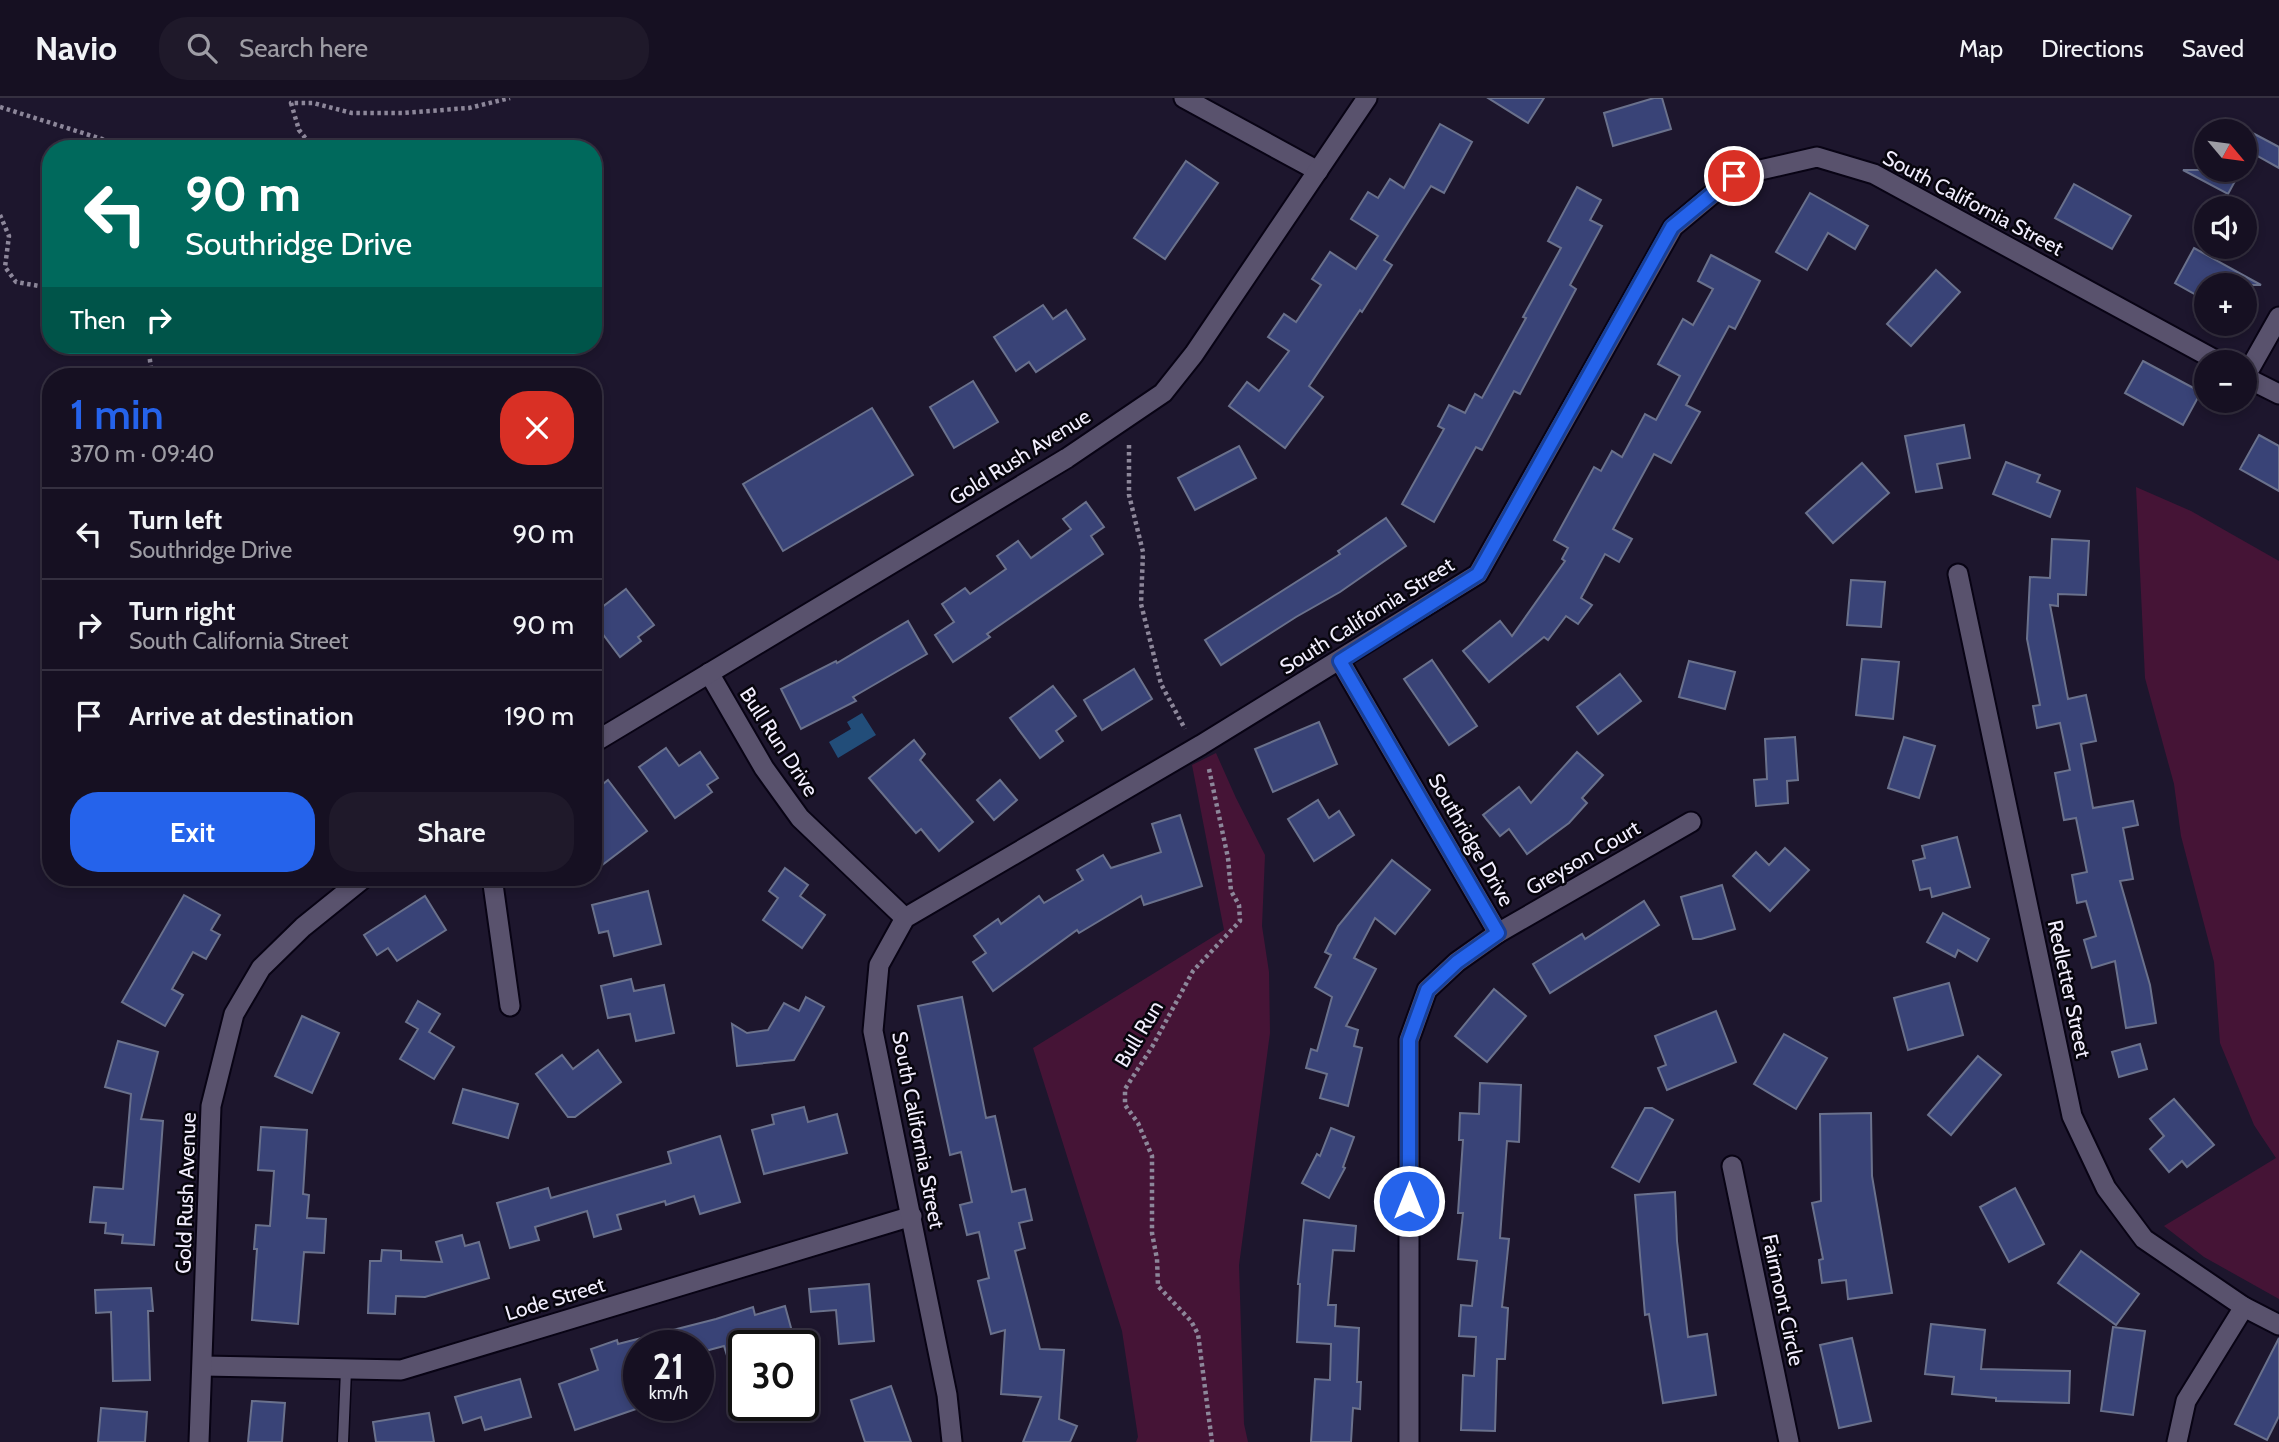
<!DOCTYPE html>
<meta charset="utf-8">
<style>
:root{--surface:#161022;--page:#1f192a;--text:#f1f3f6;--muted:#9e9da5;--line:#353040;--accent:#2563eb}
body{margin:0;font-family:Cabin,sans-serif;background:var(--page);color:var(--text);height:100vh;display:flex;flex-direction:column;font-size:26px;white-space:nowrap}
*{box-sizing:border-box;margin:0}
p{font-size:23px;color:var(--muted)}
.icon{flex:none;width:38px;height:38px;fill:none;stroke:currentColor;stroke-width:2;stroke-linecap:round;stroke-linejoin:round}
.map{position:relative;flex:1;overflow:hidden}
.details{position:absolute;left:42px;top:270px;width:560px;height:518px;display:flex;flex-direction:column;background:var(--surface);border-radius:28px;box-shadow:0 4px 10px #0003,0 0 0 2px var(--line)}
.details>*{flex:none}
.hud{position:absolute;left:42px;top:42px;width:560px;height:214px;border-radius:28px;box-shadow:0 4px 10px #0003,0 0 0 2px var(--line);background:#00695c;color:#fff;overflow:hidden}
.needle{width:46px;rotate:119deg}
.fabs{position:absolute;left:2194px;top:21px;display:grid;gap:14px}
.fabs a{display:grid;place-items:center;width:63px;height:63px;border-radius:50%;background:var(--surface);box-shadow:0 4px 10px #0003,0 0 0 2px var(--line);font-size:35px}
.speed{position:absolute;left:623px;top:1232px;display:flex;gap:14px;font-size:35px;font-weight:700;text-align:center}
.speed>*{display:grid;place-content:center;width:91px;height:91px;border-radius:50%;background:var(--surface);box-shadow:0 4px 10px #0003,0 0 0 2px var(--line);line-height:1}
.speed small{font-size:18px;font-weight:400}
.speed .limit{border:4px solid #111;border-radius:10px;background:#fff;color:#111}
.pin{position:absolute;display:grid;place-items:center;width:60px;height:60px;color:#fff;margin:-30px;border:4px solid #fff;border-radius:50%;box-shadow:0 2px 7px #0007}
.me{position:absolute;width:77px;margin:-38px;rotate:0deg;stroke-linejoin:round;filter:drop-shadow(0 0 5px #0008)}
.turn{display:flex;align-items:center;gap:24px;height:147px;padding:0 28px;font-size:32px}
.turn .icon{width:91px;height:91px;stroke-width:2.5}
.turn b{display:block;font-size:49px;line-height:60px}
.then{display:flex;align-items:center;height:66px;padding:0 28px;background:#0003;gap:14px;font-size:26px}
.round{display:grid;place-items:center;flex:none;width:74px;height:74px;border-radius:28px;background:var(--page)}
.head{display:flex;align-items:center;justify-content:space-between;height:119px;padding:0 28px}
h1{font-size:42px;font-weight:600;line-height:52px;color:var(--accent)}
.button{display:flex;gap:14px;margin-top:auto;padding:14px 28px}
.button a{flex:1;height:80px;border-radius:28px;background:var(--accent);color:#fff;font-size:28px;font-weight:600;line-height:80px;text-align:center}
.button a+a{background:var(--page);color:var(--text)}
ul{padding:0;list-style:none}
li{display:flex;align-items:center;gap:21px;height:91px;padding:0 28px;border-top:2px solid var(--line)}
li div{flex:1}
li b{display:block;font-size:26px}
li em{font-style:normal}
header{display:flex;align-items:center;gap:42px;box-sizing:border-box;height:98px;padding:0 35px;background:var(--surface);border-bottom:2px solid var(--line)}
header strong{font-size:33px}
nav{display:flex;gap:38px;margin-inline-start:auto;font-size:24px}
.search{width:490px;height:63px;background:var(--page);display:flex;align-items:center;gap:18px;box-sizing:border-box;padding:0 24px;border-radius:28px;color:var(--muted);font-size:26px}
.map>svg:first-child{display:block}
.green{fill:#451436}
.water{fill:#224d79}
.building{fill:#394377;stroke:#6a718c;stroke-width:2}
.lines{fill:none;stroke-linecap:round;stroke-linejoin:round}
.service-casing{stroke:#080314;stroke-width:13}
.minor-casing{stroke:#080314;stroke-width:23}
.path{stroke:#8d879a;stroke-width:4.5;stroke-dasharray:3.5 3.5;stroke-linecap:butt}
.service{stroke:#59526d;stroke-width:10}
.minor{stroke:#59526d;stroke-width:19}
.route-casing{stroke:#184099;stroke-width:18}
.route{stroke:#2563eb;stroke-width:12}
.labels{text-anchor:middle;stroke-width:5;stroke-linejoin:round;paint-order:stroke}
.street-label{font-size:21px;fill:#f2eefe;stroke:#07050d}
</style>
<header>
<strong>Navio</strong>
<div class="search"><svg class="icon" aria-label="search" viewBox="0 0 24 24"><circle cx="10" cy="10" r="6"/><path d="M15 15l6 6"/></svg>Search here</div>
<nav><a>Map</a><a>Directions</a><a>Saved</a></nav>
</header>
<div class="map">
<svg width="2279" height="1344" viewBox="0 0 2279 1344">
<rect width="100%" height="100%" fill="#1d162d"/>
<!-- green -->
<g class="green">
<path d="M2136,389L2191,413L2279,463V1201L2204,1159L2164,1128L2276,1060L2254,1027L2220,945L2214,864L2181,738L2174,686L2145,580Z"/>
<path d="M1216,655L1236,700L1265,757L1262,828L1269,874L1270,935L1239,1167L1244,1326L1248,1344H1136L1138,1339L1122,1233L1033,950L1224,832L1192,667Z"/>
</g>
<!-- water -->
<path class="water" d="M862,615L876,637L838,660L829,644L851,631L847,624Z"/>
<!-- building -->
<g class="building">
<path d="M1488,0H1544L1528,25Z"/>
<path d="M1654,0H1662L1671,31L1613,48L1604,15Z"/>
<path d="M1440,26L1472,44L1444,95L1431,88L1384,162L1392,167L1362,214L1360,212L1309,288L1323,299L1285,350L1229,308L1247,284L1259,293L1289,253L1268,239L1284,216L1296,224L1321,187L1312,181L1330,154L1356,171L1378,138L1351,121L1368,94L1378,100L1390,81L1404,90Z"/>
<path d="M2245,31L2279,49V70L2245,51Z"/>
<path d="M1186,63L1218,85L1165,161L1134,140Z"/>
<path d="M2183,72H2241L2228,96Z"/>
<path d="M2074,86L2131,118L2112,151L2055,120Z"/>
<path d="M1577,89L1601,102L1590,122L1602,128L1570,187L1576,191L1520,296L1514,293L1482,352L1476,349L1434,424L1402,406L1444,331L1438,328L1449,307L1465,315L1475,296L1482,300L1526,220L1523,219L1561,150L1548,143Z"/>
<path d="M1810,95L1868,128L1855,151L1828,135L1807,172L1776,154Z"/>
<path d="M2194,150L2261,187H2207V203L2175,185Z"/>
<path d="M1711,157L1760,183L1735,231L1729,228L1686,307L1700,314L1671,365L1654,356L1613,431L1632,441L1619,464L1605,456L1581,500L1592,507L1578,526L1566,518L1548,542L1544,539L1489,584L1463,553L1500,523L1512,538L1565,463L1562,461L1568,450L1554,442L1594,369L1601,373L1612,353L1622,359L1645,316L1656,322L1680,278L1658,266L1683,221L1693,227L1713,191L1698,183Z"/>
<path d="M1936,172L1960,194L1911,248L1887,226Z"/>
<path d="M1043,207L1053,221L1066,212L1085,241L1036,274L1029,264L1016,273L994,239Z"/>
<path d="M2143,263L2201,294L2183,327L2125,295Z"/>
<path d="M973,283L998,324L954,350L930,309Z"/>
<path d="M872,310L913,377L783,453L743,386Z"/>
<path d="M1964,327L1970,360L1937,366L1942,390L1916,394L1905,338Z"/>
<path d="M2259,337L2279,348V393L2240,371Z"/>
<path d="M1239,348L1256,380L1195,412L1178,380Z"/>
<path d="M2006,364L2040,377L2037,384L2060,393L2050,419L1993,396Z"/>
<path d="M1862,365L1889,395L1833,445L1806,415Z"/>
<path d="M1086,404L1104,429L1091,438L1103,456L987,536L990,539L953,564L935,537L954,524L942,506L965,490L970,496L1006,471L997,458L1018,443L1031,460L1071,431L1063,421Z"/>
<path d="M1386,420L1406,448L1340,494L1296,519L1221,567L1205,542L1340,456L1338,453Z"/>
<path d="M2052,441L2089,443L2086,497L2058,496V508L2050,507L2068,601L2086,597L2096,643L2081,646L2093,710L2133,703L2138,727L2123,730L2133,781L2120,783L2150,887L2156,925L2126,930L2115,863L2092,870L2084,842L2096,838L2086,803L2077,805L2072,777L2087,774L2076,720L2064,722L2055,675L2070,672L2060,625L2037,630L2033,608L2040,607L2027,541L2030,479L2050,480Z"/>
<path d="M1851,482L1885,484L1881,529L1847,527Z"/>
<path d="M626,491L654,527L638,539L641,543L620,559L593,523V516Z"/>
<path d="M908,523L927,556L853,599L856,603L801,631L781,591L836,563L837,565Z"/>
<path d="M1862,561L1899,564L1893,621L1856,617Z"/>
<path d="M1432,562L1477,628L1449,647L1404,581Z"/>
<path d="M1689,563L1735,574L1725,611L1679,599Z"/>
<path d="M1134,571L1152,601L1102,632L1084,602Z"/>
<path d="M1620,576L1641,603L1598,636L1577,609Z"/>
<path d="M1053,588L1076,618L1056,633L1063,643L1040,660L1010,620Z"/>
<path d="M1319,624L1337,666L1273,694L1255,651Z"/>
<path d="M1795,639L1798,682L1787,683L1788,705L1756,708L1754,682L1767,681L1765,641Z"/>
<path d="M1904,639L1935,648L1919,700L1888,690Z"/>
<path d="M914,642L925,656L920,662L973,724L939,753L921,731L916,735L869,680Z"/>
<path d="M666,650L679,668L700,654L718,680L707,687L712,694L675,720L639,669Z"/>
<path d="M1577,654L1603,677L1582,700L1587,705L1569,725L1527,756L1509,731L1500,738L1483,717L1519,689L1531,705Z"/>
<path d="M608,682L647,733L593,774V694Z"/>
<path d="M1000,682L1017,702L994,722L977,702Z"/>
<path d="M1318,702L1329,720L1339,713L1354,737L1314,763L1288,721Z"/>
<path d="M1180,717L1202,788L1144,807L1141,798L1079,835L1077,832L993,893L973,864L986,855L974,838L998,821L1001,826L1039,798L1044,805L1083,782L1077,772L1103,757L1111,770L1161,754L1152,726Z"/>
<path d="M1957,739L1970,789L1932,799L1930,790L1920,792L1913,763L1925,760L1922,748Z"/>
<path d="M1785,750L1809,772L1770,813L1733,778L1756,754L1769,767Z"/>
<path d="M1392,762L1430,792L1395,836L1375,820L1354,860L1376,871L1346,928L1358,932L1354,948L1362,950L1348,1008L1320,1000L1327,976L1306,970L1311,951L1317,953L1332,899L1315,889L1331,857L1325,854L1338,828Z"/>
<path d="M785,770L808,787L800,798L825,817L802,850L763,822L778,800L769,793Z"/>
<path d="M1722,787L1735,831L1701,841H1693L1681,799Z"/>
<path d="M648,793L661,846L614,858L608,833L599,835L592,807Z"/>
<path d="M184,797L220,817L211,832L220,837L206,861L193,854L172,891L183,897L165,928L122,904Z"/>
<path d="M425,798L446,832L397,863L388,850L377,857L364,837Z"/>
<path d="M1644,803L1659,827L1550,895L1533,866L1582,836L1585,841Z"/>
<path d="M1943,815L1989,841L1977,863L1958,852L1955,859L1927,844Z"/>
<path d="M631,881L634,893L664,887L674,935L636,943L630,916L608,920L601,888Z"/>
<path d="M1949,885L1963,937L1908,952L1894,900Z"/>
<path d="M1494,891L1526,918L1487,964L1455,938Z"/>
<path d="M806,899L824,909L794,962L737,968L732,926L747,935L768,932L784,905L799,913Z"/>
<path d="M962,899L986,1020L995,1018L1012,1094L1025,1091L1032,1122L1019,1125L1025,1150L1015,1153L1040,1251L1064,1252L1059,1321L1077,1328L1070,1344H1023L1041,1299L1001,1296L1005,1232L991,1236L978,1183L989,1180L979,1134L967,1137L960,1107L972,1104L961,1054L950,1057L918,908Z"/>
<path d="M418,903L440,916L429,934L454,949L434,981L400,961L418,931L406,924Z"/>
<path d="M1716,913L1736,964L1667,992L1658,970L1666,967L1655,938Z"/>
<path d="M302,918L339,935L312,995L275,978Z"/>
<path d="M1784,936L1827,960L1796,1011L1754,986Z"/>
<path d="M118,943L158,954L141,1021L163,1023L154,1147L122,1145L123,1137L105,1135L106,1125L90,1124L94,1089L123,1091L131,996L105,989Z"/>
<path d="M2140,946L2147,971L2119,979L2112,954Z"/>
<path d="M598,952L621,984L575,1019H568L536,976L562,957L573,971Z"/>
<path d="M1978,958L2001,977L1951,1037L1928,1017Z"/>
<path d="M1480,985L1521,987L1519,1044L1507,1043L1500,1140L1509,1141L1502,1209L1508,1210L1505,1261H1497L1495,1333L1461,1332L1463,1277L1474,1278L1476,1239L1459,1238L1461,1207L1472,1208L1477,1163L1458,1161L1463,1115H1458L1463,1042H1459L1460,1015L1479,1016Z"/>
<path d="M463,991L518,1006L508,1040L453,1025Z"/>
<path d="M2174,1001L2214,1047L2187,1069L2182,1063L2169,1074L2150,1051L2164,1038L2150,1021Z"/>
<path d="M804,1009L808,1024L837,1016L847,1055L764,1076L752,1032L774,1026L772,1017Z"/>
<path d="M1645,1010H1652L1673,1022L1639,1084L1612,1069Z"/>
<path d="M1871,1015L1872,1078L1892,1195L1848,1201L1846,1182L1822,1185L1819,1162L1823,1161L1812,1105L1821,1103L1820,1016Z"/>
<path d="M261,1029L307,1032L303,1096L309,1097L307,1120L326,1121L324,1155L304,1154L298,1226L252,1222L257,1151H254L256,1127L270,1128L274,1073L258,1072Z"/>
<path d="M1331,1030L1354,1039L1343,1069L1345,1070L1329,1100L1302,1085L1317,1056L1320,1058Z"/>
<path d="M720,1038L740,1104L700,1116L694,1098L666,1107L665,1103L617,1117L621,1131L594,1139L587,1113L535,1129L539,1142L510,1150L497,1105L548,1090L551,1100L671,1065L668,1054Z"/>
<path d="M2015,1090L2044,1146L2009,1164L1980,1109Z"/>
<path d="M1675,1094L1677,1143L1688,1239L1707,1236L1716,1297L1663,1305L1649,1216L1645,1217L1635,1097Z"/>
<path d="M1304,1122L1356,1128L1354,1153L1333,1152L1328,1207H1336L1335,1228L1359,1230L1357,1284H1361L1360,1311L1353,1310L1351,1344H1311L1315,1281L1330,1282L1331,1246L1297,1244L1300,1186H1298Z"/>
<path d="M462,1137L465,1148L479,1144L489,1180L425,1199L396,1198L395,1216L368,1215L370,1163H381L382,1152L401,1153V1162L442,1164L436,1144Z"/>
<path d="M2081,1153L2139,1196L2116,1227L2058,1185Z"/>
<path d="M869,1186L874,1243L839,1246L836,1212L811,1214L809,1191Z"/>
<path d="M151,1190L153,1213H148L150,1282L113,1283L111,1214L96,1215L95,1192Z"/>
<path d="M785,1208L796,1248H744V1296H739L724,1248L698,1255V1248H639V1310L575,1332L559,1286L598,1272L591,1251L617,1242L618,1246L716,1221L753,1209L755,1217Z"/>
<path d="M1931,1226L1985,1232L1981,1271L2070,1273L2069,1305L1996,1303V1300L1952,1296L1954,1279L1925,1276Z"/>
<path d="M2113,1229L2145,1233L2133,1317L2101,1313Z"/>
<path d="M1852,1240L1871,1323L1839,1330L1820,1247Z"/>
<path d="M2279,1240V1318L2267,1342L2235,1326Z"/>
<path d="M520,1281L531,1319L485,1332L481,1319L463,1325L455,1299Z"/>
<path d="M891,1288L911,1344H865L851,1302Z"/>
<path d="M252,1303L285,1305L282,1344H248Z"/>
<path d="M101,1310L147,1314L145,1344H98Z"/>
<path d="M429,1315L434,1344H376L373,1324Z"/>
</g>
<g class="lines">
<!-- service casing -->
<g class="service-casing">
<path id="service" d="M343,1344L346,1272"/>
</g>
<!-- minor casing -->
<g class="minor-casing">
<g id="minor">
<path d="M1184,0L1318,73"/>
<path d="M2245,279L2279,219"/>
<path d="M2245,279L2279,296"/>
<path d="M1958,476L2072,1018L2106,1090L2144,1141L2244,1209L2279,1227"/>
<path d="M1340,563L1498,835"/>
<path d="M709,575L764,670L800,720L905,820"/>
<path d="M593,645L1067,360L1163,295L1194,256L1367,0"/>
<path d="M492,779L510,908"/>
<path d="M1732,1068L1789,1344"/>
<path d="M203,1268L401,1272L912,1118"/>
<path d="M199,1344L211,1008L234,916L261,870L303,829L365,779"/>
<path d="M952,1344L947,1297L873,933L879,867L905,820L1201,647L1478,476L1673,129L1734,78L1817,59L1874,76L2219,264"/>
<path d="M1409,1344V942L1427,892L1457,864L1498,835L1691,724"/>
<path d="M2177,1344L2186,1303L2244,1209"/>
</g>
</g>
<!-- path -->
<g class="path">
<path d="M0,9L102,41L122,51"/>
<path d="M314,51L299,32L291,5H313L352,15H402L469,10L510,0"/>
<path d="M0,117L9,138L5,169L16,184L51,190"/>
<path d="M148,247L152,278"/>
<path d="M1129,347V397L1143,454L1141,506L1161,586L1185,631"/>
<path d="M1209,671L1228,760L1231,793L1239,807L1240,823L1193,873L1152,949L1125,991V1007L1138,1025L1152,1058V1135L1157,1161L1158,1188L1191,1223L1198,1236L1212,1344"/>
</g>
<!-- service -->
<use href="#service" class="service"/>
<!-- minor -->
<use href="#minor" class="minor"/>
</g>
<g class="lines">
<!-- route casing -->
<g class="route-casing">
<path id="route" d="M1409,1103V942L1427,892L1457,864L1498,835L1340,563L1478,476L1672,129L1734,78"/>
</g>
<!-- route -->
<use href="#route" class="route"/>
</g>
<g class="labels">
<!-- street labels -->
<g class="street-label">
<text transform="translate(1973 105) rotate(28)" y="7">South California Street</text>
<text transform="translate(1020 359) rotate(-32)" y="7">Gold Rush Avenue</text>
<text transform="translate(1367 518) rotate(-32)" y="7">South California Street</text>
<text transform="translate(779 644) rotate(57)" y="7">Bull Run Drive</text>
<text transform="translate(1471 742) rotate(60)" y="7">Southridge Drive</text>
<text transform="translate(1583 760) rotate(-30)" y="7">Greyson Court</text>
<text transform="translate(2069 891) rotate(78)" y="7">Redletter Street</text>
<text transform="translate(1139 936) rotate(-59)" y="7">Bull Run</text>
<text transform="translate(918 1032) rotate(79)" y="7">South California Street</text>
<text transform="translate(186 1095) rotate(-88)" y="7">Gold Rush Avenue</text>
<text transform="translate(555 1201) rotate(-17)" y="7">Lode Street</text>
<text transform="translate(1783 1202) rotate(78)" y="7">Fairmont Circle</text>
</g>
</g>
</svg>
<div class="fabs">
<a><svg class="needle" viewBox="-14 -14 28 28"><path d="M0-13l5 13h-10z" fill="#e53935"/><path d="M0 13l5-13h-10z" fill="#9e9da5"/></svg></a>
<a><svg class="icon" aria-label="sound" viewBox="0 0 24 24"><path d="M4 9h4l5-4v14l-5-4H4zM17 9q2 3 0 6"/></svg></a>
<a>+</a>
<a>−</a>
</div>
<div class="speed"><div>21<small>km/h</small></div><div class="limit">30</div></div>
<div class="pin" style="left:1734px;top:78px;background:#d93025"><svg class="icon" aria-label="arrive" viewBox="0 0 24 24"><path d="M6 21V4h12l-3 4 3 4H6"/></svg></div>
<svg class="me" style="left:1409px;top:1103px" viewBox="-20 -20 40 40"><circle r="17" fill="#2563eb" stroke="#fff" stroke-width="3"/><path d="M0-11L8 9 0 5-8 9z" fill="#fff"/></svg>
<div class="hud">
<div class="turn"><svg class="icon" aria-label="left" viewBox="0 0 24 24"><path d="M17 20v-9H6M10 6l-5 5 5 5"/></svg><div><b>90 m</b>Southridge Drive</div></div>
<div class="then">Then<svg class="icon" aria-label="right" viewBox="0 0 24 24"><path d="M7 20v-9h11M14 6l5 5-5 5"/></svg></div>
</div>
<section class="details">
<div class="head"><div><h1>1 min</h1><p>370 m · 09:40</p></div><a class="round" style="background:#d93025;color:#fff"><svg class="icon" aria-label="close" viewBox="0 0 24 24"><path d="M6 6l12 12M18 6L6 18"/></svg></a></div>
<ul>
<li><svg class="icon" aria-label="left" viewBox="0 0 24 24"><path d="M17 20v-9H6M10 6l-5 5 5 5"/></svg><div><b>Turn left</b><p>Southridge Drive</p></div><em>90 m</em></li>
<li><svg class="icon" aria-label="right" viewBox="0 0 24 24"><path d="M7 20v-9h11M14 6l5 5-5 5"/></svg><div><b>Turn right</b><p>South California Street</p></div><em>90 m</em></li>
<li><svg class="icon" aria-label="arrive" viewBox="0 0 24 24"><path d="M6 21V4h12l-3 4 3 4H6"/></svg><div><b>Arrive at destination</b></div><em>190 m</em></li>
</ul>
<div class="button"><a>Exit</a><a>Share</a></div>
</section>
</div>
